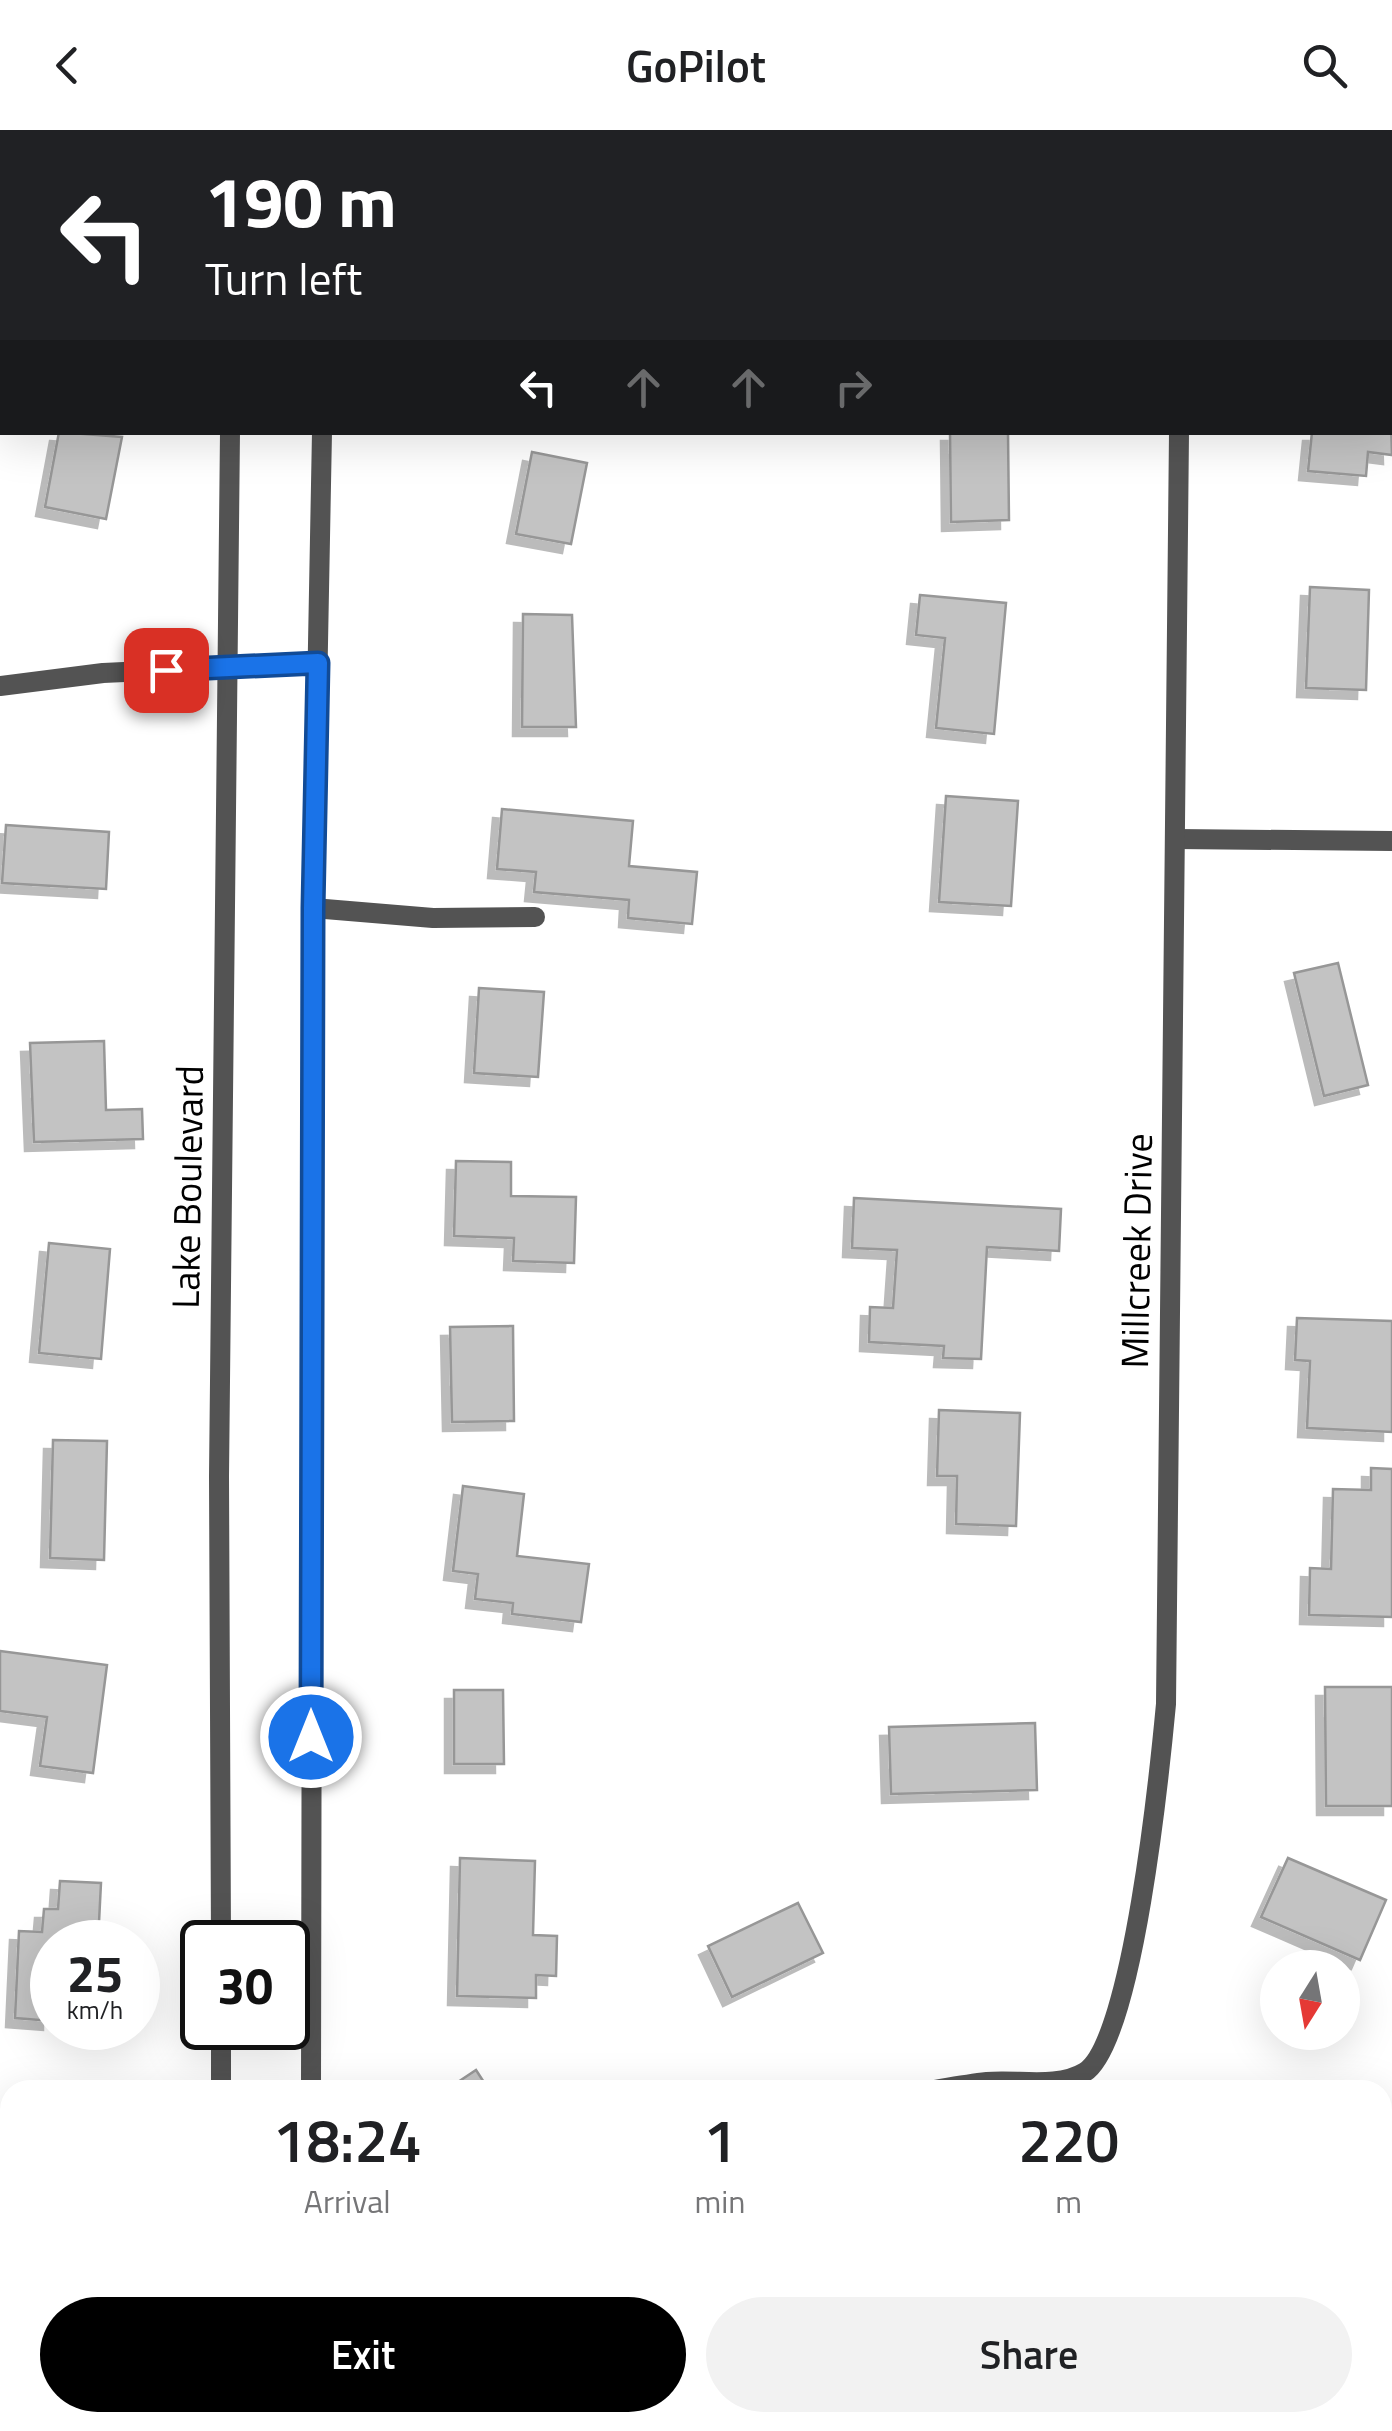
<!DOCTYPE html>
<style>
:root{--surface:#fff;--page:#f2f2f2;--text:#202124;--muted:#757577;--accent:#000}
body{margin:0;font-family:"Titillium Web",sans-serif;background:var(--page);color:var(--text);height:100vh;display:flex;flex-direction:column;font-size:38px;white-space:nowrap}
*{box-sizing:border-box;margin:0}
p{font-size:32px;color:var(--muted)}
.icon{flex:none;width:55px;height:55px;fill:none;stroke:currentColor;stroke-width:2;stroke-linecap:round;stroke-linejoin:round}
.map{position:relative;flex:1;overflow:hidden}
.details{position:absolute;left:0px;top:1950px;width:1392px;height:352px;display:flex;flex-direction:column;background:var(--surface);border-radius:30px 30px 0 0;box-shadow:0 10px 40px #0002}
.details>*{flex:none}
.hud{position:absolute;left:0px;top:0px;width:1392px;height:305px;box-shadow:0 10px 40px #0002;background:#202124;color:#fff;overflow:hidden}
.needle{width:65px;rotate:191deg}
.controls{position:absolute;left:1260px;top:1820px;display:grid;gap:20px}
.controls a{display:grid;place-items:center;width:100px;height:100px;border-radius:50%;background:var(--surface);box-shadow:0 10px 40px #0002;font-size:50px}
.speed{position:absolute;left:30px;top:1790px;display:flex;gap:20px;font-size:50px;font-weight:700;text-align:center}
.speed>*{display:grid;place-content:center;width:130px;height:130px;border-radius:50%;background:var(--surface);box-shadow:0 10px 40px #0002;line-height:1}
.speed small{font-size:25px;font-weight:400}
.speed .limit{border:5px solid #111;border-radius:15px;background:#fff;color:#111}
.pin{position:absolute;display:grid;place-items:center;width:85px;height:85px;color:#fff;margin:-42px;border-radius:20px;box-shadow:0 5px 15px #0006}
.me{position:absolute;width:110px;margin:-55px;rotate:0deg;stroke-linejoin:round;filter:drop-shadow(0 0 8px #0008)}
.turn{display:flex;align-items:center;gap:35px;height:210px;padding:0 40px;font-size:45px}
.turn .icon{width:130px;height:130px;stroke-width:2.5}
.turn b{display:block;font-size:70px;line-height:85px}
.lanes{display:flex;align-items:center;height:95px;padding:0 40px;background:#0003;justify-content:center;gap:50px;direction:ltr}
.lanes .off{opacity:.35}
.eta{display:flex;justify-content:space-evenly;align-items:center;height:170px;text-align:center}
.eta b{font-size:60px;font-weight:600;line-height:70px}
.button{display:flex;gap:20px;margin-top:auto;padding:20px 40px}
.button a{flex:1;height:115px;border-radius:60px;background:var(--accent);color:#fff;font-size:40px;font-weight:600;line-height:115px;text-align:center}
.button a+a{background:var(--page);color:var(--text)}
header{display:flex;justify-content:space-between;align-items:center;height:130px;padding:0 40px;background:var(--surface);font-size:45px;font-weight:600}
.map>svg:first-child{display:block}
.green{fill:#dadada}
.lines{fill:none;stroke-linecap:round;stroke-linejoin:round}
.stream{stroke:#a1a1a1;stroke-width:11}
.building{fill:#c3c3c3;stroke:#979797;stroke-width:2.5;filter:url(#shadow)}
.minor{stroke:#535353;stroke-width:20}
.route-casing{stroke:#114b97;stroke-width:25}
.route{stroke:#1a73e8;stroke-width:18}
.labels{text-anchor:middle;stroke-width:9;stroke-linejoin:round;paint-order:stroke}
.street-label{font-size:38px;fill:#000;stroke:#fff}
</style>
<header><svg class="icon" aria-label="back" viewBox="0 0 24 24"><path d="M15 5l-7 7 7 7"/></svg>GoPilot<svg class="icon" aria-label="search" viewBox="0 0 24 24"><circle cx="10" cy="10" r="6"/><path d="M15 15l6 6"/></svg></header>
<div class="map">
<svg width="1392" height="2301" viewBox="0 0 1392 2301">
<defs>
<filter id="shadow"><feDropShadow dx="-9" dy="9" stdDeviation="0" flood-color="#0004"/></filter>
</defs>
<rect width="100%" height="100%" fill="#fff"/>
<!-- green -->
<path class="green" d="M1392,2100V2301H554L546,2293L1382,2292V2106Z"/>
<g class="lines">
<!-- stream -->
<g class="stream">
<path d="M1382,2205L1392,2198"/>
<path d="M1126,2301L1144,2292"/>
</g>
</g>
<!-- building -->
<g class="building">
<rect x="0" y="100" width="2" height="50"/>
<path d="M1390,261L1392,325L1368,322L1366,346L1308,341L1312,302H1390Z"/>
<path d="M59,302L122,307L106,389L45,377Z"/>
<path d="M950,302H1008L1009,390L951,392Z"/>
<path d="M532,322L587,333L571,414L516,404Z"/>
<path d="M1310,457L1369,460L1366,560L1306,558Z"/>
<path d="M920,465L1006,473L994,604L936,598L945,508L916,505Z"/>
<path d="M523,484L572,485L576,597H522Z"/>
<path d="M946,666L1018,671L1011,776L939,772Z"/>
<path d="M502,679L633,691L629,736L697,742L692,794L628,788L629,770L534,762L536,742L497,739Z"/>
<path d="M6,695L109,702L106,759L2,753Z"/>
<path d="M1338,833L1368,955L1324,966L1294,843Z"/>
<path d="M479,858L544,862L538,947L474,943Z"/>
<path d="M104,911L106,980L142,979L143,1009L34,1012L30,913Z"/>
<path d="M456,1031L511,1032V1066L576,1067L574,1133L513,1131L514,1108L454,1106Z"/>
<path d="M854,1068L1061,1079L1059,1121L987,1117L981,1229L943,1228L944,1216L869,1212L870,1177L893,1178L897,1120L852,1118Z"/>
<path d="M49,1113L110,1119L101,1229L39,1223Z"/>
<path d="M1297,1188L1392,1191V1302L1307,1298L1310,1231L1295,1230Z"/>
<path d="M513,1196L514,1291L452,1292L450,1197Z"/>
<path d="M939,1280L1020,1283L1016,1396L956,1394L957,1346H937Z"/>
<path d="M53,1310L107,1311L104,1430L50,1428Z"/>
<path d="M1371,1338L1392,1339V1487L1309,1485L1310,1438L1331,1439L1333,1359L1371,1360Z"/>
<path d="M463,1356L524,1364L517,1426L589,1434L581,1492L512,1484L513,1473L475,1469L478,1444L453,1441Z"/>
<path d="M0,1521L107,1535L93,1643L40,1636L47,1587L0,1581Z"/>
<path d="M1325,1557H1392V1676H1326Z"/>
<path d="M454,1560H503L504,1634H454Z"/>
<path d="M1035,1593L1037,1660L891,1664L889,1597Z"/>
<path d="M460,1728L535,1731L533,1805L557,1806L556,1846L536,1845V1868L457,1866Z"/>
<path d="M1288,1728L1386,1770L1360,1830L1261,1787Z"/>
<path d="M60,1751L101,1753L98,1812H52V1891L15,1888L19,1801L42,1802L44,1779H58Z"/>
<path d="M798,1773L823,1823L732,1867L708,1816Z"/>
<path d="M476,1940L489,1960H446Z"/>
<path d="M0,1986H10V2122L9,2068L0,2067Z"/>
</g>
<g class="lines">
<!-- minor -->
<g class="minor">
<path d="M234,0V2"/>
<path d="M329,2V0"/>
<path d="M1180,2V0"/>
<path d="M1390,72H1392"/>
<path d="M0,556L103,543L318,533"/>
<path d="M1176,709L1392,711"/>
<path d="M313,778L433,788L535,787"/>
<path d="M221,1812L219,1346L230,302"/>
<path d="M221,1898V1960"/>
<path d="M311,1960L313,778L322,302"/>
<path d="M934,1960C952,1957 969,1954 987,1952C1018,1949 1057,1959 1085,1942C1133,1912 1160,1638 1166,1574L1179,302"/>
<path d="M313,2292V2301"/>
<path d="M218,2301V2292"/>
<path d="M478,2301L487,2292"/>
</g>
</g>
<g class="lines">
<!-- route casing -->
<g class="route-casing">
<path id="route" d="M166,540L318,533L313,778L311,1607"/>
</g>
<!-- route -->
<use href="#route" class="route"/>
</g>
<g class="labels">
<!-- street labels -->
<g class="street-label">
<text transform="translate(188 1057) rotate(-89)" y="13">Lake Boulevard</text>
<text transform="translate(1137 1121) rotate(-89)" y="13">Millcreek Drive</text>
</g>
</g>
</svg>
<div class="controls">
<a><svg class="needle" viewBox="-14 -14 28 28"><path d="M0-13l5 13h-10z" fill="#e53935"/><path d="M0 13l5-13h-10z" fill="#757577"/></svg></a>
</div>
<div class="speed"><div>25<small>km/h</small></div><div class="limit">30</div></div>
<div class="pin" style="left:166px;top:540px;background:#d93025"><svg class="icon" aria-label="arrive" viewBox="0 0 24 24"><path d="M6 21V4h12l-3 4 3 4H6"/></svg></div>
<svg class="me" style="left:311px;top:1607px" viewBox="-20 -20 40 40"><circle r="17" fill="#1a73e8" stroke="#fff" stroke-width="3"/><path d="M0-11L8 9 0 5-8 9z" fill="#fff"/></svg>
<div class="hud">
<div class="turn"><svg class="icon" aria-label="left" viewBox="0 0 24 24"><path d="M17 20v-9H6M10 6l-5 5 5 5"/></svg><div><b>190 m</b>Turn left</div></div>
<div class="lanes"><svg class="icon" aria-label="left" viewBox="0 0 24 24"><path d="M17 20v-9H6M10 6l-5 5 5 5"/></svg><svg class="icon off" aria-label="ahead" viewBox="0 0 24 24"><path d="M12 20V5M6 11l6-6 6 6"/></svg><svg class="icon off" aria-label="ahead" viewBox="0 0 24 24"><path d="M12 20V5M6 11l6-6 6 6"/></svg><svg class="icon off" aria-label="right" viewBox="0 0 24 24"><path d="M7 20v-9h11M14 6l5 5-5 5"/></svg></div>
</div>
<section class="details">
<div class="eta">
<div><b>18:24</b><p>Arrival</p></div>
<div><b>1</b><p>min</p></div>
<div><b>220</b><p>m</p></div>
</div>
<div class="button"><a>Exit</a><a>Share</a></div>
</section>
</div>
